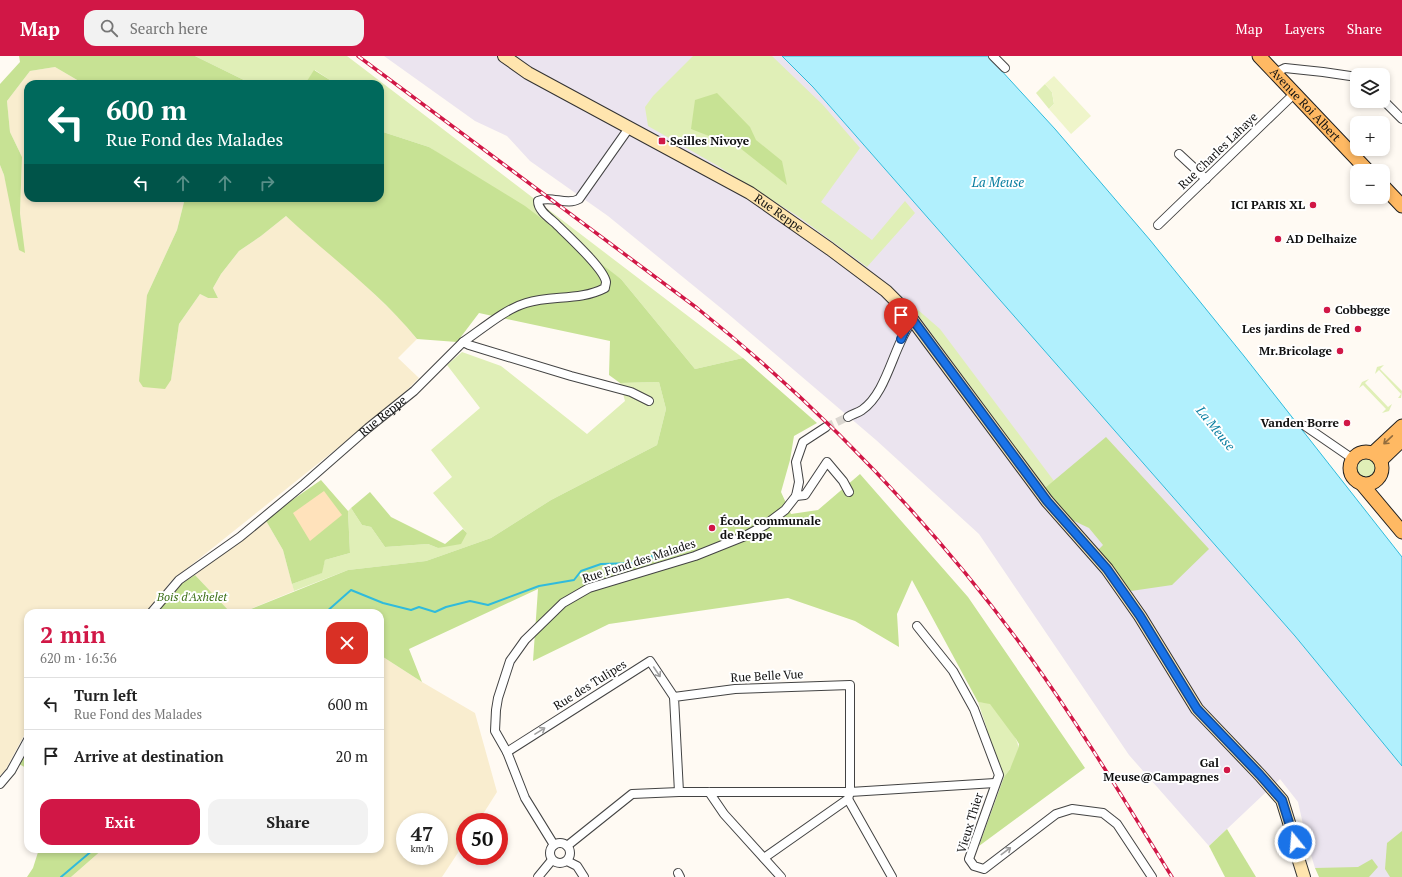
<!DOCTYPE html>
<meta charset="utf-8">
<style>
:root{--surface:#fff;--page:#f2f2f2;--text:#222;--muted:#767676;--line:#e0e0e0;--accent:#d11746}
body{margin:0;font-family:"PT Serif",serif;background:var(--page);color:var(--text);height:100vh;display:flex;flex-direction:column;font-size:15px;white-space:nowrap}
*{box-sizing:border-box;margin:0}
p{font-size:13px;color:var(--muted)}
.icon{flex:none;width:22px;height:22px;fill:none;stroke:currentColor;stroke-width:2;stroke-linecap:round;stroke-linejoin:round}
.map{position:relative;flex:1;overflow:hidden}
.side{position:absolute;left:24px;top:553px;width:360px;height:244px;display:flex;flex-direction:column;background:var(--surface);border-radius:12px;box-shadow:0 2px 6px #0003}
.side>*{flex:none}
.top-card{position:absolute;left:24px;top:24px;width:360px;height:122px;border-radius:12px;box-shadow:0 2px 6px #0003;background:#00695c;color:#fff;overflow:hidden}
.fabs{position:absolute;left:1350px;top:12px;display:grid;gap:8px}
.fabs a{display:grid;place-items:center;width:40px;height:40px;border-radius:8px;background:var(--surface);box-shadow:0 2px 6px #0003;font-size:20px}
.speed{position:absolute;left:396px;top:757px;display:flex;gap:8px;font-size:20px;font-weight:700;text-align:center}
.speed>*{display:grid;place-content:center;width:52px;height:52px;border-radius:50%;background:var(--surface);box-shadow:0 2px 6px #0003;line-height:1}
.speed small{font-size:10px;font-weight:400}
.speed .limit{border:6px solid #d22;background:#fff;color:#111}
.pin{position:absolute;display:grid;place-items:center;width:34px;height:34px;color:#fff;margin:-41px -17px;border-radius:50% 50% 50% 0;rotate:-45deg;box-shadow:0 0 4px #0007}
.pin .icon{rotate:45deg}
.me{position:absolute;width:44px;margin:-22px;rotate:343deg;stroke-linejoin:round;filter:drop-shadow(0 0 3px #0008)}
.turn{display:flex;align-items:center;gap:14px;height:84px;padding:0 16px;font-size:18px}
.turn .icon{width:52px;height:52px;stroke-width:2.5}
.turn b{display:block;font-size:28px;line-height:34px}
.lanes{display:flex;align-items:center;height:38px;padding:0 16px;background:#0003;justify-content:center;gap:20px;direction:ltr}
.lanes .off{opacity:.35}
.round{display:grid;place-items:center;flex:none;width:42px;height:42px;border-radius:12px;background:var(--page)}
.head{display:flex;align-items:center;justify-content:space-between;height:68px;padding:0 16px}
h1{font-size:24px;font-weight:600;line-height:30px;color:var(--accent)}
.button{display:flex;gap:8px;margin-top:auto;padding:8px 16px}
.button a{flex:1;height:46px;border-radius:12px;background:var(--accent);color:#fff;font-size:16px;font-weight:600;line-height:46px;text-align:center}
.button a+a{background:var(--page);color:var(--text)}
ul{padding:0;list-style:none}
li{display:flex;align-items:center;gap:12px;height:52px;padding:0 16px;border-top:1px solid var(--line)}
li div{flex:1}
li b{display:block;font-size:15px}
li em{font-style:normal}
header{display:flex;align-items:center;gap:24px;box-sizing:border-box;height:56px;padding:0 20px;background:var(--accent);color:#fff}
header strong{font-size:19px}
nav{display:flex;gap:22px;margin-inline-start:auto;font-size:14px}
.search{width:280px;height:36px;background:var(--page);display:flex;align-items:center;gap:10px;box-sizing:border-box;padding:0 14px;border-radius:12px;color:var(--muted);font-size:15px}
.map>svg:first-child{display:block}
.industrial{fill:#ebe4ef}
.farmland{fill:#f9edcf;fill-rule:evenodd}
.green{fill:#e0efb7}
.forest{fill:#c7e294}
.sand{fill:#ffe2bb}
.pitch{fill:#eff5ca}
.water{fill:#b1f0fd;stroke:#30bbdc}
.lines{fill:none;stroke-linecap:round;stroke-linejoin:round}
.stream{stroke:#30bbdc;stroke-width:2}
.street-tunnel{stroke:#dbd7d1;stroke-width:8;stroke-dasharray:8 4;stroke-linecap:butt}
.street-casing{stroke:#434343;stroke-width:10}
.secondary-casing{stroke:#323232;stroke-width:14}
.primary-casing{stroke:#212121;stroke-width:15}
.street{stroke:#fff;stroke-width:8}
.secondary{stroke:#ffe5ae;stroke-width:12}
.primary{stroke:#ffb963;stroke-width:13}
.rail-casing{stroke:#d11746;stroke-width:3.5}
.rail{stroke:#fff;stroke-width:2;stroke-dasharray:6;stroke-linecap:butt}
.oneway{stroke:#936d3e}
.oneway2{stroke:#9f9f9f}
.route-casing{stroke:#114b97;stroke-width:10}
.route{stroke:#1a73e8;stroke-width:7}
.poi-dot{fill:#d11746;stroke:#fff;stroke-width:1.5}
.labels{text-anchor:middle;stroke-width:4;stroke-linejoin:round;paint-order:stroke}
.street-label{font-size:12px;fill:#101010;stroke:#fff}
.poi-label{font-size:12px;font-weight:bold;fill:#101010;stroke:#fff;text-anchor:end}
.park-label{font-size:12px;font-style:italic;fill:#3c7017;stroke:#fff}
.water-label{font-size:13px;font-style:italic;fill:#0a7fa1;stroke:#fff}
</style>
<header>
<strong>Map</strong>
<div class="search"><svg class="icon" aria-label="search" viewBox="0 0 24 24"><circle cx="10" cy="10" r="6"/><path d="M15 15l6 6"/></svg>Search here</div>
<nav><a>Map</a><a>Layers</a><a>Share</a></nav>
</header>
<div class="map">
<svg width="1402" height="821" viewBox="0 0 1402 821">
<rect width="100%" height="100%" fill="#fffaf3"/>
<!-- industrial -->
<path class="industrial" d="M384,0H782L813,31L1295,580L1402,710V821H1333L1315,812L1307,786L1298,746L1280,723L1209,790L1129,699L979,478L876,384L727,257L608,160L530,105L507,80L475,65Z"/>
<!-- farmland -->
<g class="farmland">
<path d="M55,11L84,28H28V142H185L177,174L147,239L171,323L179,268L200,238L208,242H218L213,232L221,218L239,195L261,180L286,160L357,221L400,263L417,283L398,302L419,322L395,346L170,526L148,557H28V672L6,713L0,720V109L4,119L24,197L20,157L22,101L10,76L7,45L30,15Z"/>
<path d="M265,463L283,494L294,535L241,557H231L195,519Z"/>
<path d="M380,599L422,626L475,657L497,736L478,766H465V786L442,821H71L103,793H380ZM405,766H439V800H405Z"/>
</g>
<!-- green -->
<g class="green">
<path d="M195,0H347L743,302L695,313L621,223L429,91L380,75V28H327L330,24L315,14L305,28H252Z"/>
<path d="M693,0H772L823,49L860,92L821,146L872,184L905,145L915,157L867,211L799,161L718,110L648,70L645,51L653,40Z"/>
<path d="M1045,28L1052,36L1054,48L1049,53L1036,37Z"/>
<path d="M917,253L940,273L1054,425L1045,432L915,255Z"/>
<path d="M462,296L501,310L587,378L625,345L620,327L659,326L666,353L657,389L551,444L491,482L426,505L348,514L294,535L292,528L321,517L325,504L350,497L348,455L351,452L362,469L371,471L385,491L428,488L438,492L467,477L433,437L452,421L431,394L480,352L447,309Z"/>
<path d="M1384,309L1380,313L1402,335L1401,342H1398L1401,338L1379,314L1375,318L1377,311Z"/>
<path d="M1369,323L1365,327L1388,351L1392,348L1389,355L1382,357L1386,353L1363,329L1359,332L1362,326Z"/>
<circle cx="1367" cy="412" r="10"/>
<path d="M978,646L990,647C997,656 1018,680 1018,690C1020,701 1010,713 1004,721L985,674L987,673Z"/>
</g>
<!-- forest -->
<g class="forest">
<path d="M19,0H195L252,28H84L55,11L30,15L7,45L10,76L22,101L20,157L25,197L19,194L4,119L0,109V28L20,6Z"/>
<path d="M314,14L330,24L327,28H305Z"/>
<path d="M717,37L750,71L756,84L782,105L787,129L740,92L691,73L695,44Z"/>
<path d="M380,75L429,91L525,150L621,223L695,313L743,302L817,367L794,380L790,404L781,436L791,458L818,454L860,418L968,541L1085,712L979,790L1004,721L1010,713L1018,693L1019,688L1016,683L990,648L978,646L912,524L897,558L899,591L855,565L788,542L609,568L533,605L538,533L409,593L422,626L380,599V557H241L348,514L426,505L491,482L551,444L657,389L666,353L659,326L620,327L609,319L610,285L479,257L457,286L417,283C379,236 330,201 286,160L261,180L239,195L221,218L213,232L218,242H208L200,238L179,268L171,324L165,333L143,331L139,325L147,239L177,174L185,142H380Z"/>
<path d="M1106,381L1209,493L1172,529L1131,535L1098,494L1103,489L1089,472L1072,464L1045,432Z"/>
<path d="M321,424L348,455L350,497L325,504L322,517L292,528L283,494L265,463Z"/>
<path d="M370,436L391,461L445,488L463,473L467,477L461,488L438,492L428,488L385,491L371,471L362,469L351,452Z"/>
<path d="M195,519L231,557H154L181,528Z"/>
<path d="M28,693V713L19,708Z"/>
<path d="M1227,773L1256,821H1225L1209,790Z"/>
<path d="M1402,775V821H1390L1385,813L1387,787Z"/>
<path d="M39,793H103L71,821H27L33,812Z"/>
<path d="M1372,803L1378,811L1369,821H1319L1315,812L1358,811Z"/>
</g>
<!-- sand -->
<path class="sand" d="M324,435L342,459L310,485L293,457Z"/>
<!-- pitch -->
<path class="pitch" d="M1054,20L1091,60L1071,78L1049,53L1054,48L1052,36L1045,28Z"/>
<!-- water -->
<path class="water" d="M782,0H988L1055,73L1150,184L1244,300L1402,501V710L1295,580L813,31Z"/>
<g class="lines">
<!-- stream -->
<g class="stream">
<path d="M325,557L351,534L383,547L411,554L419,551L435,556L446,551L470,545L488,549L539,530L574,524L581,515L601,508L635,507L649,500H653L654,504"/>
<path d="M61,821L94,793"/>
</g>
<!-- street-tunnel -->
<path class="street-tunnel" d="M826,371L848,361"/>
<!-- street casing -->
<g class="street-casing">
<g id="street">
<path d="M993,0L1005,12"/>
<path d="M1275,17L1285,12L1323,16L1357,21"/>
<path d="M1383,44L1402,63"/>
<path d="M1179,98L1206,123"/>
<path d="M1158,169L1295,37"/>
<path d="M463,286C481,274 505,253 526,247C552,239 580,245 605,232C605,230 606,228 606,226C604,212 565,177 555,167C548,161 538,154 538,145C551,139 567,150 579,143L629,72"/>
<path d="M848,361C852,358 858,357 862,354C888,336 893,289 913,264"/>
<path d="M1305,370L1353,403"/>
<path d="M796,440L805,439L827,406L843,425L849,436"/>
<path id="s1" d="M151,557L179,524L240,481L304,428L368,372L414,335L463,286L469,289L571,320L631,336L649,345"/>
<path d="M917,570L953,615L974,653L999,719L969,803L974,810L984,813L1056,758L1072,753L1103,757L1117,768L1152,821"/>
<path d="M507,696L650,605L674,641"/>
<path d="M0,728L11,715L28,684"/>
<path d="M679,736L674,641L735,633L850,629V736L848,743L764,802"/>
<path d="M709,736L724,758L781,821"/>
<path d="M848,743L892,821"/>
<circle cx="560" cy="797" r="10"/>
<path d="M554,789L525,742L507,696L495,675L496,654L498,642L510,605L525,584L563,547L589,532L695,500L745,480L765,469L785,454L796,440L799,426L796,406L803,386L826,371"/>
<path d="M567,790L632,738L679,736H850L995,727"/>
<path d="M567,805L577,810L584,821"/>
<path d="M678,817L680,821"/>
<path d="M538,821L552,804"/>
</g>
</g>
<!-- secondary casing -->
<g class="secondary-casing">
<g id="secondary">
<path id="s2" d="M504,0L528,17L750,137L830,193L886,235L906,255L1047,445L1107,513L1140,560L1197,653L1260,719L1282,744L1295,786L1299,805L1304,821"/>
</g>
</g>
<!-- primary casing -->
<g class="primary-casing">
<g id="primary">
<path id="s3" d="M1259,0L1368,115"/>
<path d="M1383,130L1402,150"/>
<circle cx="1366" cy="412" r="16"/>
<path d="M1373,397L1402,370"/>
<path d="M1381,404L1402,384"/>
<path d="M1361,427L1402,476"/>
</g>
</g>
<!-- street -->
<use href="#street" class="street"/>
<!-- secondary -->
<use href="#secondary" class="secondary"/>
<!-- primary -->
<use href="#primary" class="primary"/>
<!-- rail casing -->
<g class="rail-casing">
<path id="rail" d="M358,0L697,252C823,353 935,470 1030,601C1081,672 1126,747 1172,821"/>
</g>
<!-- rail -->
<use href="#rail" class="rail"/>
</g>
<!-- one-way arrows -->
<defs><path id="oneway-shaft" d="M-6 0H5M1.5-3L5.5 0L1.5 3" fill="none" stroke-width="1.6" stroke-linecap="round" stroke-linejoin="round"/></defs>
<use class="oneway" href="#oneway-shaft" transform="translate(1388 384) rotate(137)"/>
<g class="oneway2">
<use href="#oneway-shaft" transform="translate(657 616) rotate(56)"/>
<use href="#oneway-shaft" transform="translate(540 675) rotate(-32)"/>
<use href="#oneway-shaft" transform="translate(1006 795) rotate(-37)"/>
</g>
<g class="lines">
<!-- route casing -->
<g class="route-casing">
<path id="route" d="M901,283L906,272L913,264L1047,445L1107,513L1140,560L1197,653L1260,719L1282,744L1295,786"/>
</g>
<!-- route -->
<use href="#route" class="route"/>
</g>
<!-- markers -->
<g class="poi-dot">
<rect x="658" y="81" width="8" height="8" rx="2"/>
<circle cx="1313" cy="149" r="4"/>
<circle cx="1278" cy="183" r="4"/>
<circle cx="1327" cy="254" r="4"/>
<circle cx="1358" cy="273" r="4"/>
<circle cx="1340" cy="295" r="4"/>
<circle cx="1347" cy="367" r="4"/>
<circle cx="712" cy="472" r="4"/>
<circle cx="1227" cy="714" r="4"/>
</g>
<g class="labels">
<!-- street labels -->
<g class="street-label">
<text dy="4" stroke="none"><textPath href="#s3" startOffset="67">Avenue Roi Albert</textPath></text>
<text transform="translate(1218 95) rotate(-44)" y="4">Rue Charles Lahaye</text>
<text dy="4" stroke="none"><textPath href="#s2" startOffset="317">Rue Reppe</textPath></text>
<text dy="4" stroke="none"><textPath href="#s1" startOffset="305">Rue Reppe</textPath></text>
<text transform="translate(639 505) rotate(-18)" y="4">Rue Fond des Malades</text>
<text transform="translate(767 620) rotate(-3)" y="4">Rue Belle Vue</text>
<text transform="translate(590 629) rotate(-32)" y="4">Rue des Tulipes</text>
<text transform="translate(970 767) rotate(-73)" y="4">Vieux Thier</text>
</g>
<!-- poi labels -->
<g class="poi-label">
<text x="670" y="89" text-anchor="start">Seilles Nivoye</text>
<text x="1305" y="153">ICI PARIS XL</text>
<text x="1286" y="187" text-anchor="start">AD Delhaize</text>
<text x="1335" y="258" text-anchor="start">Cobbegge</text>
<text x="1350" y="277">Les jardins de Fred</text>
<text x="1332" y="299">Mr.Bricolage</text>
<text x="1339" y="371">Vanden Borre</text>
<text x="720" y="469" text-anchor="start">École communale<tspan x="720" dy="14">de Reppe</tspan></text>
<text x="1219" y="711">Gal<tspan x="1219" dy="14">Meuse@Campagnes</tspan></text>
</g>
<!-- park labels -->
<g class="park-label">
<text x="192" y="545">Bois d'Axhelet</text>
</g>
<!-- water labels -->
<g class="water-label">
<text x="998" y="131">La Meuse</text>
<text transform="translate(1216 372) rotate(51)" y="5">La Meuse</text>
</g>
</g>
</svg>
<div class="fabs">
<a><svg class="icon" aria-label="layers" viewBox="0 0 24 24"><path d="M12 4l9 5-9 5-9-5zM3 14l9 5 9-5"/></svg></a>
<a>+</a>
<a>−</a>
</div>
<div class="speed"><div>47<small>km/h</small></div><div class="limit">50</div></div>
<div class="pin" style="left:901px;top:283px;background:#d93025"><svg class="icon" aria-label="arrive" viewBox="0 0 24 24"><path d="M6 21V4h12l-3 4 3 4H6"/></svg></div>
<svg class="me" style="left:1295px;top:786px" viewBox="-20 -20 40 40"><circle r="17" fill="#1a73e8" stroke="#fff" stroke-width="3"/><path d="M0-11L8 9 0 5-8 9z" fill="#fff"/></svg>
<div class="top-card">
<div class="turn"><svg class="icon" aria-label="left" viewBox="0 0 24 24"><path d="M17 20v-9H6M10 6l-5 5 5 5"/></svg><div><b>600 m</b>Rue Fond des Malades</div></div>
<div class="lanes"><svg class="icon" aria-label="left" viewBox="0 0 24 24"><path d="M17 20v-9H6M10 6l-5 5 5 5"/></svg><svg class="icon off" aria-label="ahead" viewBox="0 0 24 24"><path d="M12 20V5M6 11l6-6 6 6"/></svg><svg class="icon off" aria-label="ahead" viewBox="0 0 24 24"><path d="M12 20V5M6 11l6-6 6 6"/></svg><svg class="icon off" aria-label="right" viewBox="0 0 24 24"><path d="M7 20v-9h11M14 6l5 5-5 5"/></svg></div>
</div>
<section class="side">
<div class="head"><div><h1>2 min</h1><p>620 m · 16:36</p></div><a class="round" style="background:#d93025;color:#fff"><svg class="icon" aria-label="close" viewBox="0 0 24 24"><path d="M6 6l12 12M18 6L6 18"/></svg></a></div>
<ul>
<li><svg class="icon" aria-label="left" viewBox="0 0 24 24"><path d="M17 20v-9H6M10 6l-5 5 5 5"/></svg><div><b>Turn left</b><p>Rue Fond des Malades</p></div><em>600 m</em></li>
<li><svg class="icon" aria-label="arrive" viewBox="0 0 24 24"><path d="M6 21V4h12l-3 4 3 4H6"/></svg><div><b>Arrive at destination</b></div><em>20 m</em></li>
</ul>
<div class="button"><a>Exit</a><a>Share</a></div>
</section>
</div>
